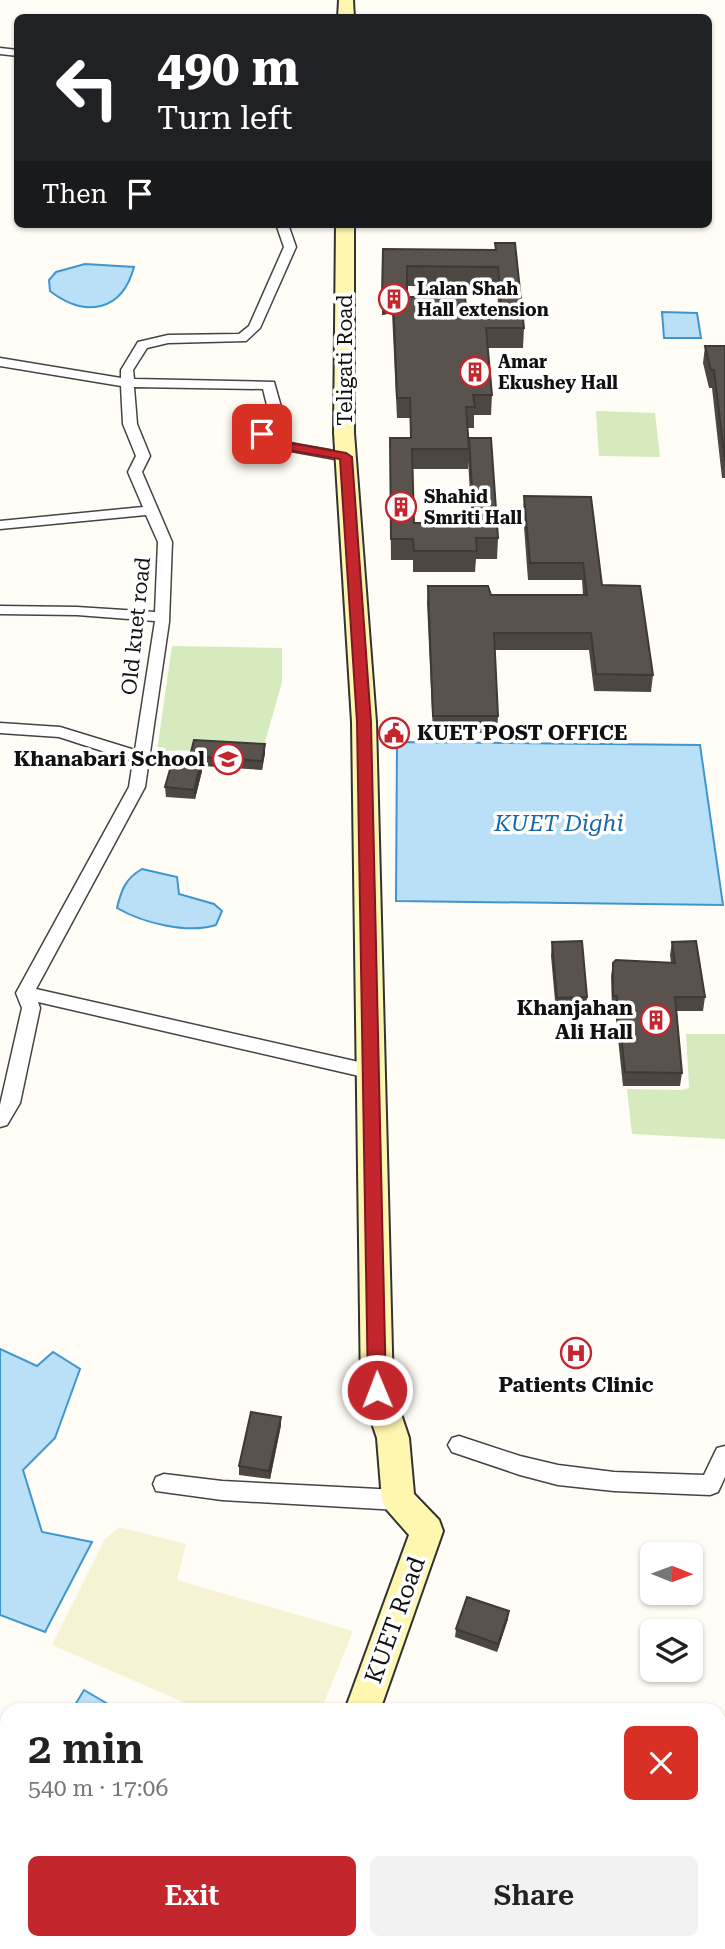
<!DOCTYPE html>
<meta charset="utf-8">
<style>
:root{--surface:#fff;--page:#f2f2f2;--text:#222;--muted:#767676;--accent:#c4262e}
body{margin:0;font-family:"Roboto Serif",serif;background:var(--page);color:var(--text);height:100vh;display:flex;flex-direction:column;font-size:26px;white-space:nowrap}
*{box-sizing:border-box;margin:0}
p{font-size:23px;color:var(--muted)}
.icon{flex:none;width:38px;height:38px;fill:none;stroke:currentColor;stroke-width:2;stroke-linecap:round;stroke-linejoin:round}
.map{position:relative;flex:1;overflow:hidden}
.sheet{position:absolute;left:0px;top:1703px;width:726px;height:247px;display:flex;flex-direction:column;background:var(--surface);border-radius:21px 21px 0 0;box-shadow:0 2px 5px #0004}
.sheet>*{flex:none}
.banner{position:absolute;left:14px;top:14px;width:698px;height:214px;border-radius:10px;box-shadow:0 2px 5px #0004;background:#202124;color:#fff;overflow:hidden}
.needle{width:46px;rotate:91deg}
.fabs{position:absolute;left:640px;top:1542px;display:grid;gap:14px}
.fabs a{display:grid;place-items:center;width:63px;height:63px;border-radius:10px;background:var(--surface);box-shadow:0 2px 5px #0004;font-size:35px}
.pin{position:absolute;display:grid;place-items:center;width:60px;height:60px;color:#fff;margin:-30px;border-radius:14px;box-shadow:0 4px 10px #0006}
.me{position:absolute;width:77px;margin:-38px;rotate:359deg;stroke-linejoin:round;filter:drop-shadow(0 0 5px #0008)}
.turn{display:flex;align-items:center;gap:24px;height:147px;padding:0 28px;font-size:32px}
.turn .icon{width:91px;height:91px;stroke-width:2.5}
.turn b{display:block;font-size:49px;line-height:60px}
.then{display:flex;align-items:center;height:66px;padding:0 28px;background:#0003;gap:14px;font-size:26px}
.round{display:grid;place-items:center;flex:none;width:74px;height:74px;border-radius:10px;background:var(--page)}
.headline{display:flex;align-items:center;justify-content:space-between;height:119px;padding:0 28px}
h1{font-size:42px;font-weight:600;line-height:52px}
.cta{display:flex;gap:14px;margin-top:auto;padding:14px 28px}
.cta a{flex:1;height:80px;border-radius:10px;background:var(--accent);color:#fff;font-size:28px;font-weight:600;line-height:80px;text-align:center}
.cta a+a{background:var(--page);color:var(--text)}
.map>svg:first-child{display:block}
.farmland{fill:#f6f3d4}
.green{fill:#d5ebbd}
.water{fill:#b9e0f7;stroke:#3f96cf;stroke-width:2}
.lines{fill:none;stroke-linecap:round;stroke-linejoin:round}
.street-casing{stroke:#444;stroke-width:3}
.secondary-casing{stroke:#333;stroke-width:4}
.street{fill:#fff;fill-rule:evenodd}
.secondary{fill:#fff6b0;fill-rule:evenodd}
.wall{fill:#4d4742;fill-rule:evenodd}
.shaded-wall{fill:#3f3936}
.building{fill:#5a524d;stroke:#3f3936;stroke-width:2;fill-rule:evenodd}
.route{fill:#c4262e;stroke:#7f191e;stroke-width:2}
.labels{text-anchor:middle;stroke-width:7;stroke-linejoin:round;paint-order:stroke}
.far-poi-label{font-size:18px;font-weight:bold;fill:#111;stroke:#fff;text-anchor:start}
.street-label{font-size:21px;fill:#111;stroke:#fff}
.poi-label{font-size:21px;font-weight:bold;fill:#111;stroke:#fff;text-anchor:end}
.water-label{font-size:23px;font-style:italic;fill:#1768a6;stroke:#fff}
.near-street-label{font-size:24px;fill:#111;stroke:#fff}
</style>
<div class="map">
<svg width="725" height="1949" viewBox="0 0 725 1949">
<rect width="100%" height="100%" fill="#fffdf5"/>
<!-- farmland -->
<path class="farmland" d="M119,1527L186,1544L177,1580L353,1631L321,1710H201L52,1645L105,1539Z"/>
<!-- green -->
<g class="green">
<path d="M596,411L655,413L660,457L599,456Z"/>
<path d="M172,646L282,648V682L263,749L157,751Z"/>
<path d="M686,1034H725V1139L632,1134L627,1089L681,1090L689,1088Z"/>
</g>
<!-- water -->
<g class="water">
<path d="M85,264L134,267C122,312 85,318 50,291L49,280L56,272Z"/>
<path d="M662,312L697,313L701,338H664Z"/>
<path d="M397,742L700,745L723,905L396,901Z"/>
<path d="M142,869L177,877L179,894L214,904L222,911L216,925C187,934 143,923 117,908C121,890 126,878 142,869Z"/>
<path d="M0,1349L37,1366L53,1352L80,1369L55,1438L23,1470L42,1532L92,1542L45,1632L0,1615Z"/>
<path d="M84,1690L118,1710H72Z"/>
<path d="M7,1817V1942L55,1943L53,1949H0V1828Z"/>
<path d="M725,1898V1949H558L559,1942H719V1900Z"/>
</g>
<g class="lines">
<!-- street casing -->
<g class="street-casing">
<g id="street">
<path d="M0,48L18,50V56L0,54Z"/>
<path d="M276,224H288L296,247L260,328L246,341L168,343L147,348L133,370L134,379L274,382L283,414L271,423L269,434L273,440L346,453L353,457L346,461L264,446L255,434L258,421L269,413L263,389L134,387L137,424L150,456L142,472L172,542L169,622L145,787L36,989L372,1065L378,1067L381,1072L378,1077L372,1079L38,1002L40,1008L20,1103L7,1125L0,1127V1105L22,1008L16,993L129,787L133,761L59,737L0,733V723L60,727L135,750L155,621L77,615L0,614V606L77,607L155,612L158,542L146,515L0,529V521L143,507L128,472L136,456L123,424L121,386L0,366V358L121,378V370L138,342L168,335L239,334L249,326L284,247Z"/>
<path d="M459,1436L520,1456L558,1465L614,1472L704,1475L717,1448L725,1446V1477L718,1492L710,1495L614,1491L558,1485L520,1475L452,1452L448,1445L452,1438Z"/>
<path d="M164,1474L222,1481L398,1490L406,1493L409,1500L406,1507L398,1510L222,1500L156,1491L153,1484L156,1477Z"/>
</g>
</g>
<!-- secondary casing -->
<g class="secondary-casing">
<g id="secondary">
<path d="M339,0H353L354,18H338Z"/>
<path d="M336,224H354V433L376,722L393,1390L409,1438L414,1494L439,1520L443,1531L380,1710H345L409,1535L387,1510L382,1500L377,1438L361,1390L352,722L334,433Z"/>
<path d="M248,1942H286L283,1949H245Z"/>
</g>
</g>
<!-- street -->
<use href="#street" class="street"/>
<!-- secondary -->
<use href="#secondary" class="secondary"/>
</g>
<!-- wall -->
<g class="wall">
<path d="M495,243L524,328L523,348H488L492,395L491,415H474V428H468L469,446L498,538L497,559H476L475,572H413V560H391L390,458L410,438V418H397L392,313L382,315L383,249L495,250ZM407,286L497,287L498,305L466,306L407,297ZM468,461L472,523H414L412,469H468Z"/>
<path d="M705,346H725V478H722L712,388H709L703,363Z"/>
<path d="M524,496L602,585L653,675L651,692L594,691L589,650H495L498,716L497,733H433L427,603L428,586L491,595H583L582,580H528L523,513Z"/>
<path d="M265,753L262,770L202,766V771L195,799L166,797L165,787L191,761L190,756Z"/>
<path d="M552,942L587,997L586,1011L556,1012L551,956Z"/>
<path d="M672,942L705,997L703,1011H677L682,1073L680,1086H623L615,1010H612L611,976L613,963H671L670,955Z"/>
<path d="M281,1425L270,1479L239,1475V1466Z"/>
<path d="M508,1619L497,1652L455,1637L456,1629Z"/>
</g>
<!-- shaded-wall -->
<g class="shaded-wall">
<path d="M393,293L392,313L382,315V295Z"/>
<path d="M265,744V753L262,770V761Z"/>
<path d="M201,762L202,771L195,799L194,790Z"/>
<path d="M281,1417V1425L270,1479L269,1471Z"/>
<path d="M509,1611L508,1619L497,1652L498,1644Z"/>
</g>
<!-- building -->
<g class="building">
<path d="M495,243H515L524,328H486L492,395H473L475,407H466L469,449H412L414,523H474L469,438H491L498,538H476L477,551H414L413,539H391L390,438H411L410,398H397L393,293L382,295L383,249L496,250ZM407,266L498,267L501,305L466,306L465,297H407Z"/>
<path d="M705,346H725V461L714,370H711Z"/>
<path d="M524,496L591,497L602,585L640,586L653,675L596,674L591,633H494L498,716H433L428,586H488L491,595H587L583,563H530Z"/>
<path d="M194,740L265,744L262,761L190,756Z"/>
<path d="M173,759L201,762L194,790L165,787Z"/>
<path d="M582,941L587,997L557,998L552,942Z"/>
<path d="M696,941L705,997H675L682,1073L625,1072L617,996H613V963L616,960L675,963L672,942Z"/>
<path d="M251,1412L281,1417L269,1471L239,1466Z"/>
<path d="M467,1597L509,1611L498,1644L456,1629Z"/>
</g>
<!-- route -->
<path class="route" d="M262,430L266,431L273,440L346,453L352,457L371,722L386,1390L384,1395L377,1398L370,1395L368,1390L357,722L340,459L264,446L256,434Z"/>
<!-- icons -->
<defs>
<g id="building-ring" transform="scale(1.575)"><circle r="9.5" fill="#fff" stroke="#c4262e" stroke-width="1.5"/><path d="M-4-6H4V6H1V3H-1V6H-4ZM-2.5-4.3h1.7v1.8h-1.7ZM.8-4.3h1.7v1.8H.8ZM-2.5-1h1.7V.8h-1.7ZM.8-1h1.7V.8H.8Z" fill="#c4262e"/></g>
<g id="civic-ring" transform="scale(1.575)"><circle r="9.5" fill="#fff" stroke="#c4262e" stroke-width="1.5"/><path d="M-.6-6.5H3V-4.5H.6V-3L4-1V1h2V6H-6V1h2V-1L-.6-3ZM-1.2 2.5V6h2.4V2.5Z" fill="#c4262e"/></g>
<g id="school-ring" transform="scale(1.575)"><circle r="9.5" fill="#fff" stroke="#c4262e" stroke-width="1.5"/><path d="M0-5L7-2L0 1L-7-2ZM-4 1L0 2.5L4 1V4Q0 6-4 4Z" fill="#c4262e"/></g>
<g id="hospital-ring" transform="scale(1.575)"><circle r="9.5" fill="#fff" stroke="#c4262e" stroke-width="1.5"/><path d="M-5-5h3v3.5h4V-5h3V5h-3V1.5h-4V5h-3Z" fill="#c4262e"/></g>
</defs>
<g fill-rule="evenodd">
<use href="#building-ring" x="394" y="299"/>
<use href="#building-ring" x="475" y="372"/>
<use href="#building-ring" x="401" y="507"/>
<use href="#civic-ring" x="394" y="733"/>
<use href="#school-ring" x="228" y="759"/>
<use href="#building-ring" x="656" y="1020"/>
<use href="#hospital-ring" x="576" y="1353"/>
</g>
<g class="labels">
<!-- far-poi labels -->
<g class="far-poi-label">
<text x="417" y="295">Lalan Shah<tspan x="417" dy="21">Hall extension</tspan></text>
<text x="498" y="368">Amar<tspan x="498" dy="21">Ekushey Hall</tspan></text>
<text x="424" y="503">Shahid<tspan x="424" dy="21">Smriti Hall</tspan></text>
</g>
<!-- street labels -->
<g class="street-label">
<text transform="translate(345 360) rotate(-90)" y="7">Teligati Road</text>
<text transform="translate(136 626) rotate(-84)" y="7">Old kuet road</text>
</g>
<!-- poi labels -->
<g class="poi-label">
<text x="417" y="740" text-anchor="start">KUET POST OFFICE</text>
<text x="205" y="766">Khanabari School</text>
<text x="633" y="1015">Khanjahan<tspan x="633" dy="24">Ali Hall</tspan></text>
<text x="576" y="1392" text-anchor="middle">Patients Clinic</text>
</g>
<!-- water labels -->
<g class="water-label">
<text x="559" y="831">KUET Dighi</text>
</g>
<!-- near-street labels -->
<g class="near-street-label">
<text transform="translate(395 1620) rotate(-70)" y="8">KUET Road</text>
</g>
</g>
</svg>
<div class="fabs">
<a><svg class="needle" viewBox="-14 -14 28 28"><path d="M0-13l5 13h-10z" fill="#e53935"/><path d="M0 13l5-13h-10z" fill="#767676"/></svg></a>
<a><svg class="icon" aria-label="layers" viewBox="0 0 24 24"><path d="M12 4l9 5-9 5-9-5zM3 14l9 5 9-5"/></svg></a>
</div>
<div class="pin" style="left:262px;top:434px;background:#d93025"><svg class="icon" aria-label="arrive" viewBox="0 0 24 24"><path d="M6 21V4h12l-3 4 3 4H6"/></svg></div>
<svg class="me" style="left:377px;top:1390px" viewBox="-20 -20 40 40"><circle r="17" fill="#c4262e" stroke="#fff" stroke-width="3"/><path d="M0-11L8 9 0 5-8 9z" fill="#fff"/></svg>
<div class="banner">
<div class="turn"><svg class="icon" aria-label="left" viewBox="0 0 24 24"><path d="M17 20v-9H6M10 6l-5 5 5 5"/></svg><div><b>490 m</b>Turn left</div></div>
<div class="then">Then<svg class="icon" aria-label="arrive" viewBox="0 0 24 24"><path d="M6 21V4h12l-3 4 3 4H6"/></svg></div>
</div>
<section class="sheet">
<div class="headline"><div><h1>2 min</h1><p>540 m · 17:06</p></div><a class="round" style="background:#d93025;color:#fff"><svg class="icon" aria-label="close" viewBox="0 0 24 24"><path d="M6 6l12 12M18 6L6 18"/></svg></a></div>
<div class="cta"><a>Exit</a><a>Share</a></div>
</section>
</div>
